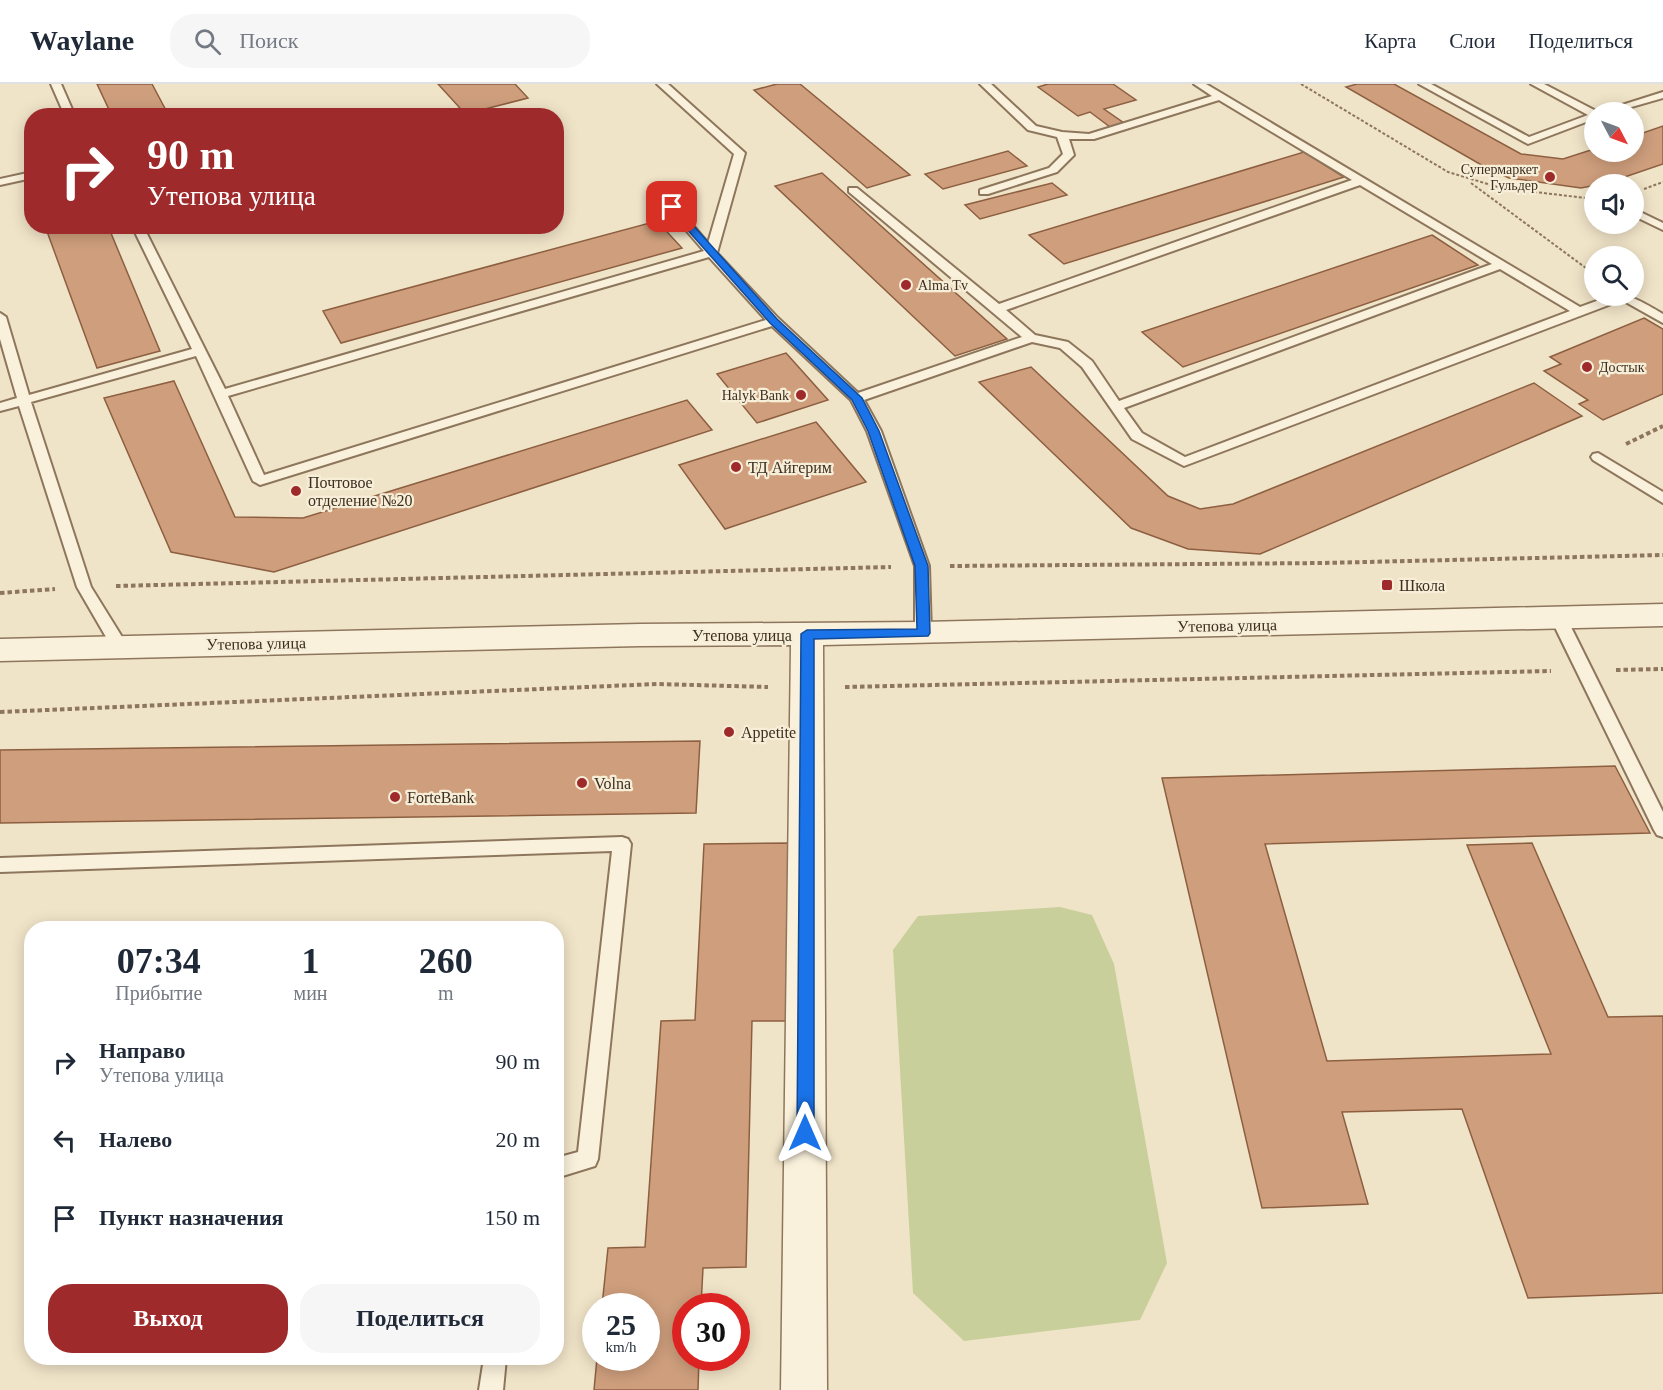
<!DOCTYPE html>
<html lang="ru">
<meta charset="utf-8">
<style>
:root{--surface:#fff;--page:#f6f6f7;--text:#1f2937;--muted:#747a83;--line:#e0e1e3;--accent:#9e2a2b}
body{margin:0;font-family:Georgia,serif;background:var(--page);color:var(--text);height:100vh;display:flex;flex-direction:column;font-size:22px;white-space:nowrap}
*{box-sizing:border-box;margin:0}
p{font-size:20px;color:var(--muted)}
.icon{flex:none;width:33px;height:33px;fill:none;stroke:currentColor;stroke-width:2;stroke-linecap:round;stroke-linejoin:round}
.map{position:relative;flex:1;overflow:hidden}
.sheet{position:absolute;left:24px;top:837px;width:540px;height:444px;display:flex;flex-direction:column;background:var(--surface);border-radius:24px;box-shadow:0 3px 15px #0003}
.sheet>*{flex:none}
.guide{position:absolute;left:24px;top:24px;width:540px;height:126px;border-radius:24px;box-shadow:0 3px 15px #0003;background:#9e2a2b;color:#fff;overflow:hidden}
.needle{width:39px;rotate:131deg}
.buttons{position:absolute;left:1584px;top:18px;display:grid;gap:12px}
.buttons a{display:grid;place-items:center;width:60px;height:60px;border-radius:50%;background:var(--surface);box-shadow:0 3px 15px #0003;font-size:30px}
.speed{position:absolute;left:582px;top:1209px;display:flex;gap:12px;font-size:30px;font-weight:700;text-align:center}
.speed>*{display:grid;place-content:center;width:78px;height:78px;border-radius:50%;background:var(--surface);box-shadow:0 3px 15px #0003;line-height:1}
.speed small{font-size:15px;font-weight:400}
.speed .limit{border:9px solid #d22;background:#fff;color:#111}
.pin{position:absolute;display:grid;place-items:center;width:51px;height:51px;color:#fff;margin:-26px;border-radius:12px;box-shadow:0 3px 9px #0006}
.me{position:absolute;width:66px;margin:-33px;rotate:0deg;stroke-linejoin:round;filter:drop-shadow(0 0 4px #0008)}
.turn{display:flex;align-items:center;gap:21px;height:126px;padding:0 24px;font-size:27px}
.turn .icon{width:78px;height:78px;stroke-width:2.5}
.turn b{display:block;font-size:42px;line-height:51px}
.eta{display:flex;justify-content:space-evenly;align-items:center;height:102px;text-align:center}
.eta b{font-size:36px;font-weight:600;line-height:42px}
.button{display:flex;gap:12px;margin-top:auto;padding:12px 24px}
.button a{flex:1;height:69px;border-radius:24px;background:var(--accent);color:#fff;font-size:24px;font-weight:600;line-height:69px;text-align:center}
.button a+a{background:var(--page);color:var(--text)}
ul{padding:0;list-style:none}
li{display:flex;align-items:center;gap:18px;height:78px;padding:0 24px}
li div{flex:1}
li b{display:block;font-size:22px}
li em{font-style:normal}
header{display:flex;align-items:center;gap:36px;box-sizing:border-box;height:84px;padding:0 30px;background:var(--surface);border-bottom:2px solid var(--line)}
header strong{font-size:28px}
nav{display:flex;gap:33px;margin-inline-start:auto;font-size:21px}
.search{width:420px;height:54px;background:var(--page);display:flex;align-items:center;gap:15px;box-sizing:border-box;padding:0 21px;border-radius:24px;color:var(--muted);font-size:22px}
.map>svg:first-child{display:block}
.green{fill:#c9cf9b}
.building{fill:#cf9f7d;stroke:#8d5f41;stroke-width:1.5}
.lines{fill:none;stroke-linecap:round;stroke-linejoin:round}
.service-casing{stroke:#8d765c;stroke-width:4}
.minor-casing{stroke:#8d765c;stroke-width:3}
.path-far1{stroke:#8d765c;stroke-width:2;stroke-dasharray:3 2;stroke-linecap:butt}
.path{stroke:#8d765c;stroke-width:4;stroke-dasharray:4.5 3;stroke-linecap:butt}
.service{fill:#faf1dc;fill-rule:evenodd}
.minor{fill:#faf1dc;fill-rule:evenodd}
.route{fill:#1a73e8;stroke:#114b97;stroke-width:1.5}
.poi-dot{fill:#9e2a2b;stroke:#f7eed8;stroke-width:2}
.labels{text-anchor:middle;stroke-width:4.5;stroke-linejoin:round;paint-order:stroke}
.far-poi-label{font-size:14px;fill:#3d2e20;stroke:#f7eed8;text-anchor:end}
.poi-label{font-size:16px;fill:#3d2e20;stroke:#f7eed8;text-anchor:start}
.street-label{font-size:16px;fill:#3d2e20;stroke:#f7eed8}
</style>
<header>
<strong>Waylane</strong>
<div class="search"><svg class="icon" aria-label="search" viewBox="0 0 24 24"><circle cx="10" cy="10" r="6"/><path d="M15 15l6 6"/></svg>Поиск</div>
<nav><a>Карта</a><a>Слои</a><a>Поделиться</a></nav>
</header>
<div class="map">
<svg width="1663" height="1306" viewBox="0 0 1663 1306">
<rect width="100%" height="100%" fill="#f0e4c8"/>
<!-- green -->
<path class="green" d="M1060,823L1092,831L1114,880L1167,1179L1140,1236L964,1257L913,1209L893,866L918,832Z"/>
<!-- building -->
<g class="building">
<path d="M97,0H152L169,32H112Z"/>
<path d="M438,0H515L528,14L485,25L490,32H430L460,24Z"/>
<path d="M777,0H800L910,91L867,104L754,6Z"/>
<path d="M1048,0H1113L1136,16L1104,25L1124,39L1110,43L1090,28L1078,32L1038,3Z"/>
<path d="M1357,0H1394L1521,70L1563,75L1594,65V68H1634V52L1663,42V80L1607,99L1581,104L1509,94L1485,83L1346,3Z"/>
<path d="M1008,67L1027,82L943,105L925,90Z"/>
<path d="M1304,68L1344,93L1064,180L1029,151Z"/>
<path d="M822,89L1007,255L955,272L775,102Z"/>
<path d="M1052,99L1067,111L980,135L965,121Z"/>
<path d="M657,137L682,164L341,259L323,227Z"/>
<path d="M45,142H108L160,267L97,284Z"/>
<path d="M1432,151L1478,181L1183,283L1142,248Z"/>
<path d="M1644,234L1663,245V310L1603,336L1579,320L1588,316L1544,287L1561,280L1550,273Z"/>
<path d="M786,269L828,316L757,339L717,290Z"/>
<path d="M1031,283L1168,412L1200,425L1233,420L1534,299L1582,332L1260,470L1188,465L1131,444L979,298Z"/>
<path d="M174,297L235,433L303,434L687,316L712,346L274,488L171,468L104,314Z"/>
<path d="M816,338L866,398L725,445L679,381Z"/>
<path d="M700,657L696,729L0,739V666Z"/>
<path d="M1615,682L1650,749L1265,760L1327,977L1551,970L1467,761L1532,759L1608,933L1663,932V1209L1528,1214L1462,1025L1342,1028L1368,1120L1262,1124L1162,694Z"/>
<path d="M794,759L793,937H752L746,1183L703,1184L701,1222H686V1274H699L698,1306H594L597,1274H646V1222H602L608,1164L645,1163L661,937L695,936L704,760Z"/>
</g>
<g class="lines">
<!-- service casing -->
<g class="service-casing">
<g id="service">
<path d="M51,0H61L75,32H65Z"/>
<path d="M657,0H668L745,69L717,169L778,234L858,309L1022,253L849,108V104H857L999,220L1352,96L1219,16L1094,55H1069L1074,71L1057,88L988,110H980V106L1049,84L1063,70L1057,53L1028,46L980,0H991L1036,42L1062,48L1089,50L1212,12L1194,0H1206L1580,223C1623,207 1624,207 1663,230V239L1622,216L1184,382L1132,355L1082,283L1060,264L1032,258L864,316L881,347L929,482L931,549L928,553H918L915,549V482L867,347L851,316L772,242L260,401L253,397L196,272L31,318L91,503L127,561L125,565H113L77,503L19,322L0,327V319L17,314L0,255V229L6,233L29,311L192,265L132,142H143L225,305L704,167L653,108L655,106H663L708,159L734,70ZM1360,101L1492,180L1119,317L1092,277L1068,258L1035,251L1006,226ZM709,173L766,236L264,391L228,312ZM1500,185L1570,227L1185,373L1142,349L1124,324Z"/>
<path d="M1419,0H1431L1529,53L1588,31L1531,0H1544L1598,28H1594V35L1528,60Z"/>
<path d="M1663,8V14L1614,28H1600Z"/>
<path d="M32,88V94L0,101V95Z"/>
<path d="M1634,125L1663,139V146L1634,132Z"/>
<path d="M1598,369L1663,408V419L1593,376L1591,373L1593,370Z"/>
<path d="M1558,528L1563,529L1566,533L1663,728V753L1657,751L1654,746L1550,533L1553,529Z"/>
<path d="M622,753L628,755L631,760L598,1075L595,1082L556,1094V1074L578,1068L612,767L0,788V774Z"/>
<path d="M484,1274H506L503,1306H479Z"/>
</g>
</g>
<!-- minor casing -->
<g class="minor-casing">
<path id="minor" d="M1663,520V542L823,561L827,1306H781L791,561L640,562L0,577V555L640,540L923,538Z"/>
</g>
<!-- path-far1 -->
<g class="path-far1">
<path d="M1301,0L1448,88L1501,104L1594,115"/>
<path d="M1471,99L1594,190"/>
<path d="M1644,105L1663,98"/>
</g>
<!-- path -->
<g class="path">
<path d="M1626,360L1663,342"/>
<path d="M950,482L1323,479L1663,471"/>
<path d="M116,502L891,483"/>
<path d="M0,509L55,505"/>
<path d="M1616,586L1663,585"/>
<path d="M845,603L1551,587"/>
<path d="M0,628L657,600L768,603"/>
</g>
<!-- service -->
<use href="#service" class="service"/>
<!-- minor -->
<use href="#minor" class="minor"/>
</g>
<!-- route -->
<path class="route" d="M669,121H675L777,235L862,314L879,347L928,482L930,549L928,552L814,555V1049L811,1054L805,1057L799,1054L797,1049L801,550L807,546L917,545L915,482L868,347L852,316L770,239L669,125Z"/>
<!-- markers -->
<g class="poi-dot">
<circle cx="1550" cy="93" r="6"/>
<circle cx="906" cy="201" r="6"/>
<circle cx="1587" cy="283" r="6"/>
<circle cx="801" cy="311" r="6"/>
<circle cx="736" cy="383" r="6"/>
<circle cx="296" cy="407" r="6"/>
<rect x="1381" y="495" width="12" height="12" rx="3"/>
<circle cx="729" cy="648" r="6"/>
<circle cx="582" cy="699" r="6"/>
<circle cx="395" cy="713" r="6"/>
</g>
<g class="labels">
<!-- far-poi labels -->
<g class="far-poi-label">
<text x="1538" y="90">Супермаркет<tspan x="1538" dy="16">Гульдер</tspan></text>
<text x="918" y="206" text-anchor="start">Alma Tv</text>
<text x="1599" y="288" text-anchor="start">Достык</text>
<text x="789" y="316">Halyk Bank</text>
</g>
<!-- poi labels -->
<g class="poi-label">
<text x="748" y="389">ТД Айгерим</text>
<text x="308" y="404">Почтовое<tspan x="308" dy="18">отделение №20</tspan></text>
<text x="1399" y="507">Школа</text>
<text x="741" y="654">Appetite</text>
<text x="594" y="705">Volna</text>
<text x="407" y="719">ForteBank</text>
</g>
<!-- street labels -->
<g class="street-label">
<text transform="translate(1227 541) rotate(-1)" y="6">Утепова улица</text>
<text x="742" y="557">Утепова улица</text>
<text transform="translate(256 559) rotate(-1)" y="6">Утепова улица</text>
</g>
</g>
</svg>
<div class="buttons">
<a><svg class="needle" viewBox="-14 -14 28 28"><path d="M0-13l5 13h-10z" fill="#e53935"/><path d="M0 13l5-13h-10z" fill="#747a83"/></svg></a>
<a><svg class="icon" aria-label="sound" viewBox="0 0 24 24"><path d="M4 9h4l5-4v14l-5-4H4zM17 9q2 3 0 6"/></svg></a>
<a><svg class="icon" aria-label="search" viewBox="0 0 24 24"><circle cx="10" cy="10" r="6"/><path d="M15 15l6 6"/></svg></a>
</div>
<div class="speed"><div>25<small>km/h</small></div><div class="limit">30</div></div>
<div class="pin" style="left:672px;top:123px;background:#d93025"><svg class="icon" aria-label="arrive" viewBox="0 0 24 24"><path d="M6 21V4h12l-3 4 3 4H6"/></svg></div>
<svg class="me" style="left:805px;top:1049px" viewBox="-20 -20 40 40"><path d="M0-17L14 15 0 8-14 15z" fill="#1a73e8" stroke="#fff" stroke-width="4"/></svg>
<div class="guide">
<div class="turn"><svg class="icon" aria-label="right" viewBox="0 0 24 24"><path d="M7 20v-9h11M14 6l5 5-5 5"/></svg><div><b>90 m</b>Утепова улица</div></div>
</div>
<section class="sheet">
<div class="eta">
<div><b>07:34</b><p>Прибытие</p></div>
<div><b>1</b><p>мин</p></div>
<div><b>260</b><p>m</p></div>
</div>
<ul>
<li><svg class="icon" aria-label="right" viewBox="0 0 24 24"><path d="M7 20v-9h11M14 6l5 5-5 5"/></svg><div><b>Направо</b><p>Утепова улица</p></div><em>90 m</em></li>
<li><svg class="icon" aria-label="left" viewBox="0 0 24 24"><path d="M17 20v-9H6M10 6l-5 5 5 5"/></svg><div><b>Налево</b></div><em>20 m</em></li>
<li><svg class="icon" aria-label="arrive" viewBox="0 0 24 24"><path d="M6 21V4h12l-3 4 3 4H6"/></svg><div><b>Пункт назначения</b></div><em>150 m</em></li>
</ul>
<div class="button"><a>Выход</a><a>Поделиться</a></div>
</section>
</div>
